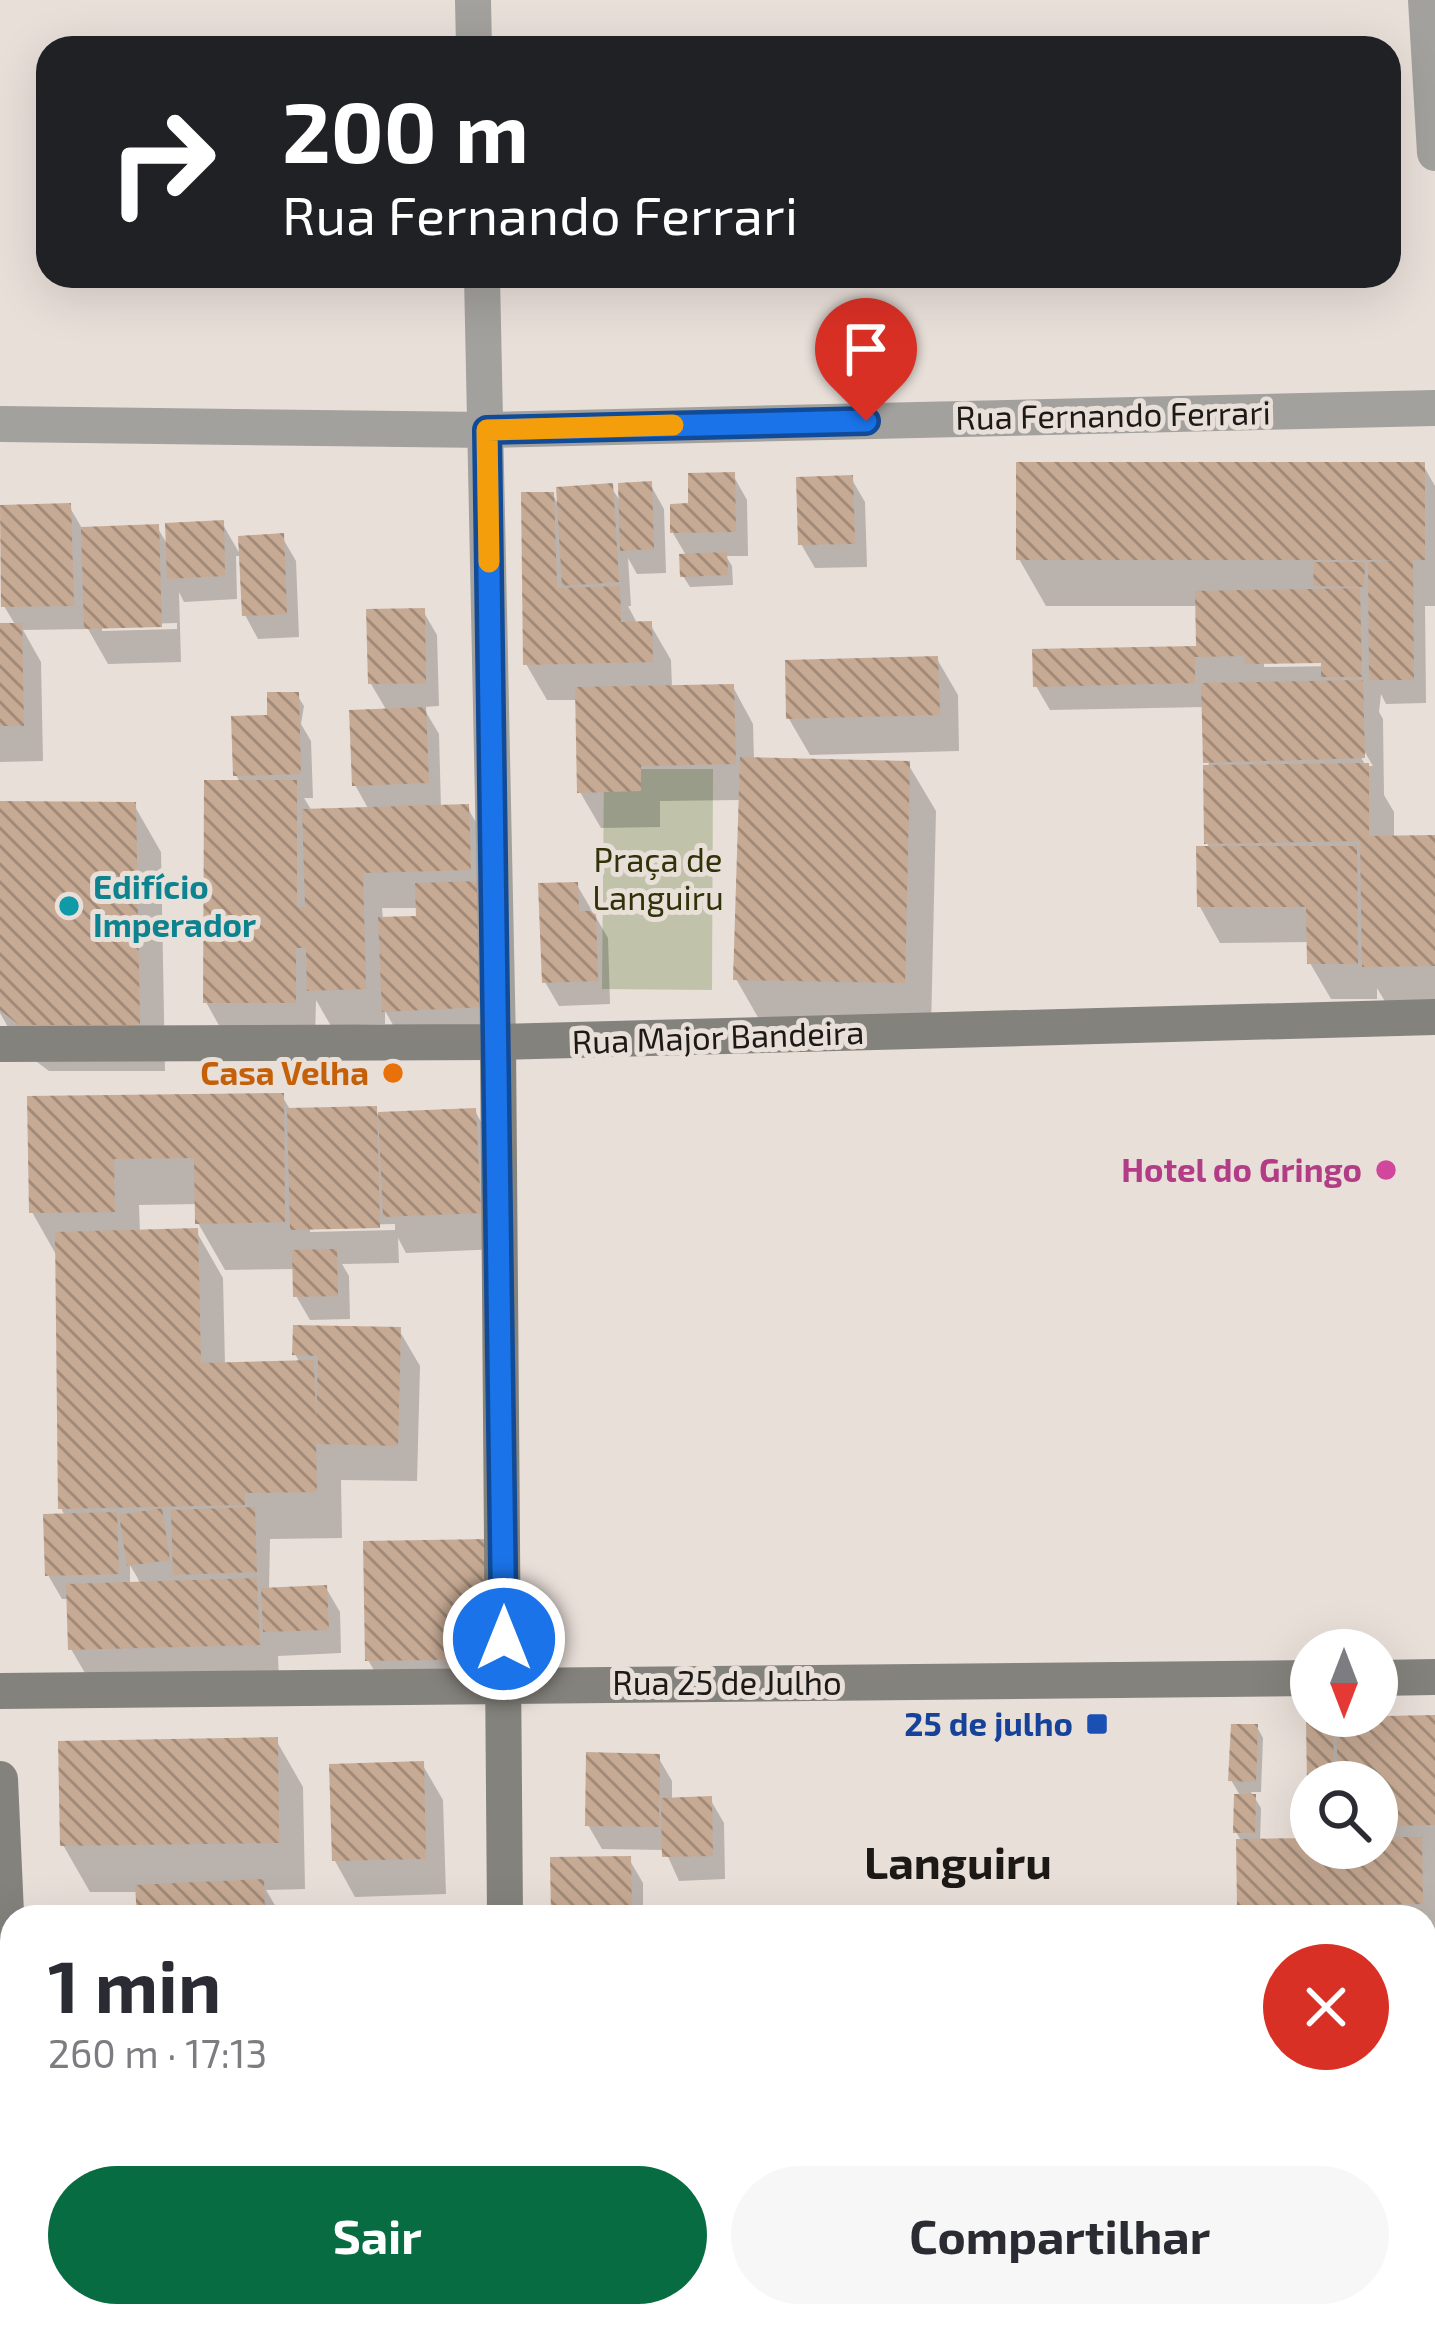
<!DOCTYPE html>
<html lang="pt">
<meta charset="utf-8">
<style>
:root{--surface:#fff;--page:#f7f7f7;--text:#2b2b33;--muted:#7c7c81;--accent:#076c41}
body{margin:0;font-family:"Exo 2",sans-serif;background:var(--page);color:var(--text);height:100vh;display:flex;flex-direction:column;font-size:45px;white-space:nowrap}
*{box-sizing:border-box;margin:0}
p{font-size:39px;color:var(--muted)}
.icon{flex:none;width:66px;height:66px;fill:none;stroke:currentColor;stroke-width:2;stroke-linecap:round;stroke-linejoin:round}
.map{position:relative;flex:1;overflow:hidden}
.details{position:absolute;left:0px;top:1905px;width:1437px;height:423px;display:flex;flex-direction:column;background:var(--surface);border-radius:36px 36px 0 0;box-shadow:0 12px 48px #0002}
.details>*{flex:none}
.top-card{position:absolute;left:36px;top:36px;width:1365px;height:252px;border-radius:36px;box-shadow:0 12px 48px #0002;background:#202124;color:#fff;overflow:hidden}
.needle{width:78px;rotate:180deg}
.buttons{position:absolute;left:1290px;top:1629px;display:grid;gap:24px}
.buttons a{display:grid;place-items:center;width:108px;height:108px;border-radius:50%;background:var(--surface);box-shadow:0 12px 48px #0002;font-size:60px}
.pin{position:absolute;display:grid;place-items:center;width:102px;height:102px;color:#fff;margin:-123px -51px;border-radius:50% 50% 50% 0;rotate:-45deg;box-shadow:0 0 12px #0007}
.pin .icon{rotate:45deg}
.me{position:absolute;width:132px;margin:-66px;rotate:0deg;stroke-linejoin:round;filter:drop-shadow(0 0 9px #0008)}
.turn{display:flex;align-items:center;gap:42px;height:252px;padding:0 48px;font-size:54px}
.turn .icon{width:156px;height:156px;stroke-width:2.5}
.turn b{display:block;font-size:84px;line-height:102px}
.round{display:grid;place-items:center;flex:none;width:126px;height:126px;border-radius:63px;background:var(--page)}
.summary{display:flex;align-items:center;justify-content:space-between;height:204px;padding:0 48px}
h1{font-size:72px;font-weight:700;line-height:90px}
.action{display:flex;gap:24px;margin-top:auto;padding:24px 48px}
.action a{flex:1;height:138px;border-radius:72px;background:var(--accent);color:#fff;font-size:48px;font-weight:700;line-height:138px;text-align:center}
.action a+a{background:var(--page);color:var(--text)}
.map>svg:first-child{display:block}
.park{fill:#c0c3aa}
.shadow{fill:#0003;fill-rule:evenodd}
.building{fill:url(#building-back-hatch)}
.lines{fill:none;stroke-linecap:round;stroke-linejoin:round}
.minor{stroke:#a3a19d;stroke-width:36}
.secondary{stroke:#84827c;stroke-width:36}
.route-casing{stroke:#114b97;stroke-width:30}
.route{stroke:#1a73e8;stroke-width:21}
.slow{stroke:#f59e0b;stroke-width:21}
.culture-dot{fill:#0f9aa8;stroke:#e9dfd9;stroke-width:4.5}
.food-dot{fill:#e8710a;stroke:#e9dfd9;stroke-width:4.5}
.hotel-dot{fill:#d1479c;stroke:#e9dfd9;stroke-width:4.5}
.transit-dot{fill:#1a4fb4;stroke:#e9dfd9;stroke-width:4.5}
.labels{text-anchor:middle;stroke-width:10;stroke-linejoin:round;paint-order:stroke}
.street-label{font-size:33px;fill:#1c1917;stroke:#e9dfd9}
.park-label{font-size:33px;fill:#303208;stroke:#e9dfd9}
.culture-label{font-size:33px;font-weight:bold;fill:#0d838f;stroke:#e9dfd9;text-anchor:start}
.food-label{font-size:33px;font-weight:bold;fill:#c56008;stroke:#e9dfd9;text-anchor:end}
.hotel-label{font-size:33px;font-weight:bold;fill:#b23c85;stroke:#e9dfd9;text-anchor:end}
.transit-label{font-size:33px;font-weight:bold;fill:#164399;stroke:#e9dfd9;text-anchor:end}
.district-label{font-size:45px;font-weight:bold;fill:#1c1917;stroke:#e9dfd9}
</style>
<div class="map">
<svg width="1435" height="2327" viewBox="0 0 1435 2327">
<defs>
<pattern id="building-back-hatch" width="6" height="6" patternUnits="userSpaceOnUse" patternTransform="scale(3)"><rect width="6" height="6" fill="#c7aa94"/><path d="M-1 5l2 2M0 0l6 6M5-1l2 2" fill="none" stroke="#a18a78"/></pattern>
</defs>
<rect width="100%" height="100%" fill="#e9dfd9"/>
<!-- park -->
<path class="park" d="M604,769H713L712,990L602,989Z"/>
<!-- shadow -->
<g class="shadow">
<path d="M1423,465L1435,486V606H1425L1426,703L1386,704L1381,694L1379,712L1383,719L1384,795L1394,812V839L1435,838V1012L1392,1013L1377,988V999H1331L1310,963V942L1220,943L1200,907L1210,849L1207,843L1209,768L1204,707L1050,710L1036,686L1199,649L1198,606H1046L1019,559ZM1336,660V666L1264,667V661ZM1360,744L1373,766H1366L1355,747Z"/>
<path d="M733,475L747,500L748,556H726L732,566L733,585L690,587L683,576L687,557L673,533Z"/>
<path d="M851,478L865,502L867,567L815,568L801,544Z"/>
<path d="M650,484L664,509L666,573L637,574L628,558L631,606H628L638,625L650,624L671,660L672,688L733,687L753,724L754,760L908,764L936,811L931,1029L763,1026L736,979L741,800L660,801V827L601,828L580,792L579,700H547L526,664L553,495L560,508L611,487L622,504Z"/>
<path d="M69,506L83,530L157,527L169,547L222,523L241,556H236L237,599L184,602L179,592L181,662L108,664L88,629L23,630L41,662L43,761L0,762V626H16L4,606ZM177,623V629L102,631V625Z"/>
<path d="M282,537L296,561L299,637L258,639L245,615Z"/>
<path d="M423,611L437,635L439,706L423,707L439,734L441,808L467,807L488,843L505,1043L406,1047L385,1011V1024L331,1026L316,1000L315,1039L226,1038L206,1002L240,783L236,775L273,718L297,695L304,706L301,724L311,741L313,798H304L312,811L369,810L355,785L387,711L371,684ZM382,908H419V918L383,920Z"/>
<path d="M937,659L958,695L959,751L810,755L789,719Z"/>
<path d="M0,804L134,805L161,852L165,1071H49L21,1050L0,1013Z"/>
<path d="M577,885L608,938L610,1004L559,1006L545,982Z"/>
<path d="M282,1096L291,1111L375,1109L378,1115L475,1111L495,1147L500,1249L406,1253L398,1238L399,1263L342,1264L349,1276L350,1319L310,1320L296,1296V1269L225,1270L198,1223V1204L139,1205L140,1233L196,1231L223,1278L225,1365L300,1363L295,1354L399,1330L420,1366L417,1481L341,1480L342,1538L270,1539L269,1590L326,1588L340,1612L341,1653L278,1656L279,1680L92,1685L71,1649L70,1599H62L48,1575L65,1516L61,1508L58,1258L32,1212L30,1099ZM395,1224V1230L310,1232V1226ZM130,1565L137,1577L141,1585H130Z"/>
<path d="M509,1578L510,1694L389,1696L368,1660Z"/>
<path d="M1435,1718V1980H1425V1917H1246L1240,1906L1242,1842L1236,1832L1241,1797L1231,1780L1257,1727L1263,1738L1261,1792H1251L1261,1808L1260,1842L1311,1841V1848H1377V1782H1311V1827L1309,1724H1331L1340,1739Z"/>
<path d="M276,1740L303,1787L305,1889L266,1890L282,1917H140L139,1892H90L63,1845Z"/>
<path d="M658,1757L672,1781V1800L710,1799L724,1823L725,1879L679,1881L665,1850L602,1849L588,1825Z"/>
<path d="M422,1764L443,1800L446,1894L355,1897L335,1861Z"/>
<path d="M629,1859L643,1883V1917H554Z"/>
<path d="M1425,1995L1431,2006L1435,2074H1425Z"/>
<path d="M0,2063L12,2084V2177L0,2178Z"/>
<path d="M1425,2091L1433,2105L1435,2215H1425Z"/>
</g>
<!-- building -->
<g class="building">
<path d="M1016,462H1425V560H1413L1414,680H1369L1368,562L1393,560H1016Z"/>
<path d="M735,472L736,532L670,533V504L688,503V473Z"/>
<path d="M853,475L855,544L798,545L796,477Z"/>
<path d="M652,481L654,549L620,551L618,483Z"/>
<path d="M613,483L619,582L562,586L556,487Z"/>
<path d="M521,492H554L557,588L620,586L621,622L652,621L653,662L523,665Z"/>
<path d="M71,503L74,606L1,607L0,505Z"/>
<path d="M224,520L225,576L167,579L165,523Z"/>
<path d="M159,524L162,627L84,629L81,527Z"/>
<path d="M284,533L287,614L242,616L238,536Z"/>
<path d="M727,552L728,575L680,577L679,554Z"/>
<path d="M1314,562H1365L1364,587L1313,586Z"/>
<path d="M1360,588L1362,677H1321V663L1245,664V656L1195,657V683L1033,687L1032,649L1196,646L1195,591Z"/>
<path d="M425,608L426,683L368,684L366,609Z"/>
<path d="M0,623H22L24,726H0Z"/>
<path d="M938,656L940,715L786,719L785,660Z"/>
<path d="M1363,680L1365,758L1203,763L1201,683Z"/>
<path d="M734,684L736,764L641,766V791L577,793L575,687Z"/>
<path d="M267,692H299L301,774L233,776L231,716L267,715Z"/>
<path d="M426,707L429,783L352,786L349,710Z"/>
<path d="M740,757L910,761L905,983L733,980Z"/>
<path d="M1369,763V836L1435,835V966L1362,967L1360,841L1204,844L1203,765Z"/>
<path d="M204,780H297V907H305L302,809L469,804L471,870L363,873L366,989L307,991L306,948H296V1003H203Z"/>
<path d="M0,801L136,802L140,1025H19L0,1010Z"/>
<path d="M1196,846H1357L1358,964H1307L1306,907H1197Z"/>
<path d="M481,881L486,1007L382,1012L378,917L416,916L415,883Z"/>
<path d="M578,882L579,911H596L598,981L542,983L538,883Z"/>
<path d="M284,1093L285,1222L195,1224L194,1158L114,1159L115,1212L29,1213L27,1096Z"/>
<path d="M377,1106L380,1228L290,1230L287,1108Z"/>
<path d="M476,1108L481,1213L383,1217L378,1112Z"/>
<path d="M198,1228L201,1363L314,1360L316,1422L318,1356L292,1355L293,1325L401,1327L398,1446L316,1444L317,1492L245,1493V1505L58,1509L55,1232Z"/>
<path d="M337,1249L338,1296L293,1297L292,1250Z"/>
<path d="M255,1507L257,1572L173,1575L171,1510Z"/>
<path d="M162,1508L170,1560L127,1566L119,1515Z"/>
<path d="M117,1512L119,1574L45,1576L43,1514Z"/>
<path d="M489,1539L491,1659L365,1661L363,1541Z"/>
<path d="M257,1578L260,1645L68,1650L66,1584Z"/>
<path d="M327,1585L329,1630L263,1632L261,1588Z"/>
<path d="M1435,1715V1825L1377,1826V1782H1338L1336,1717Z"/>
<path d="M1333,1721L1334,1782H1307L1306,1722Z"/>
<path d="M1231,1724H1258L1256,1782L1228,1781Z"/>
<path d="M278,1737L279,1843L60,1846L58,1741Z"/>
<path d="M586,1752L660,1754L659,1827L585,1826Z"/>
<path d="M424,1761L426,1859L332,1861L329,1764Z"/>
<path d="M1234,1794H1256L1255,1833H1233Z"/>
<path d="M712,1796L713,1856L662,1857L661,1798Z"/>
<path d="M1377,1837H1422L1423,1904L1237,1907L1236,1839L1311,1838V1848H1377Z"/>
<path d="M631,1856L632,1917H551L550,1857Z"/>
<path d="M264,1879L265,1917H137L135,1885Z"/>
<path d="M1422,1909L1423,1917H1325L1324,1913Z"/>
</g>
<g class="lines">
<!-- minor -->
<g class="minor">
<path d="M473,0L474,48"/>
<path d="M1426,0L1435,153"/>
<path d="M482,276L498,1042"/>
<path d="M0,424L487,430L1435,408"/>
<path d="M1425,2289H1435"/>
<path d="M0,2298L12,2297"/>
</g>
<!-- secondary -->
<g class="secondary">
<path d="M498,1042L505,1917"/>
<path d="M0,1044L498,1042L1435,1017"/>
<path d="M1377,1678L1435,1677"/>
<path d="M0,1691L1311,1678"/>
<path d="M0,1779L12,2048"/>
<path d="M24,2316L25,2327"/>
<path d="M507,2316V2327"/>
</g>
</g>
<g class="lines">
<!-- route casing -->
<g class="route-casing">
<path id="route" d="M504,1639L487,430L866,421"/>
</g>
<!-- route -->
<use href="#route" class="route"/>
<!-- slow -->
<path class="slow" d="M489,562L487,430L673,425"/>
</g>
<!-- markers -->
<circle class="culture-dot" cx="69" cy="906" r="12"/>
<circle class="food-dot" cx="393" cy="1073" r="12"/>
<circle class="hotel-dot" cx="1386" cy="1170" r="12"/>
<rect class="transit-dot" x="1085" y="1712" width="24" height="24" rx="6"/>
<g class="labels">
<!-- street labels -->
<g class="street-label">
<text transform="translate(1113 415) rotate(-1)" y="12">Rua Fernando Ferrari</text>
<text transform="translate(718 1037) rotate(-2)" y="12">Rua Major Bandeira</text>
<text x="727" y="1695">Rua 25 de Julho</text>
</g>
<!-- park labels -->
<g class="park-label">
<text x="658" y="872">Praça de<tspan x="658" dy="38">Languiru</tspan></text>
</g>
<!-- culture labels -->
<g class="culture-label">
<text x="93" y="899">Edifício<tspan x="93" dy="38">Imperador</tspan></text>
</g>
<!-- food labels -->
<g class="food-label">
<text x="369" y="1085">Casa Velha</text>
</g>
<!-- hotel labels -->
<g class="hotel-label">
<text x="1362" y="1182">Hotel do Gringo</text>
</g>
<!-- transit labels -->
<g class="transit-label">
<text x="1073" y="1736">25 de julho</text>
</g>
<!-- district labels -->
<g class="district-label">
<text x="958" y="1879">Languiru</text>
</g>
</g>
</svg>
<div class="buttons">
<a><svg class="needle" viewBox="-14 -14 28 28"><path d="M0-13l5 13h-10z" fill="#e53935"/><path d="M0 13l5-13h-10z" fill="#7c7c81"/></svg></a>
<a><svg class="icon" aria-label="search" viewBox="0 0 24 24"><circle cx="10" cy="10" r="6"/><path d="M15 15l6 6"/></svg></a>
</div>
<div class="pin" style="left:866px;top:421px;background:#d93025"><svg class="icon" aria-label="arrive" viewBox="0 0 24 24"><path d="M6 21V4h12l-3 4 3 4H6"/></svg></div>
<svg class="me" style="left:504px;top:1639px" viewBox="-20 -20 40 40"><circle r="17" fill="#1a73e8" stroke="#fff" stroke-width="3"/><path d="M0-11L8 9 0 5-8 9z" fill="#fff"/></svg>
<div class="top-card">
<div class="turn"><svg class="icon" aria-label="right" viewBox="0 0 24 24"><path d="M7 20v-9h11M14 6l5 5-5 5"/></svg><div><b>200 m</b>Rua Fernando Ferrari</div></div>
</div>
<section class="details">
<div class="summary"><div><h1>1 min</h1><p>260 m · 17:13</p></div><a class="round" style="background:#d93025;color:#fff"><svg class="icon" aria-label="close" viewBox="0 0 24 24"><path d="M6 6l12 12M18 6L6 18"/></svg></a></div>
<div class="action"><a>Sair</a><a>Compartilhar</a></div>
</section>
</div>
